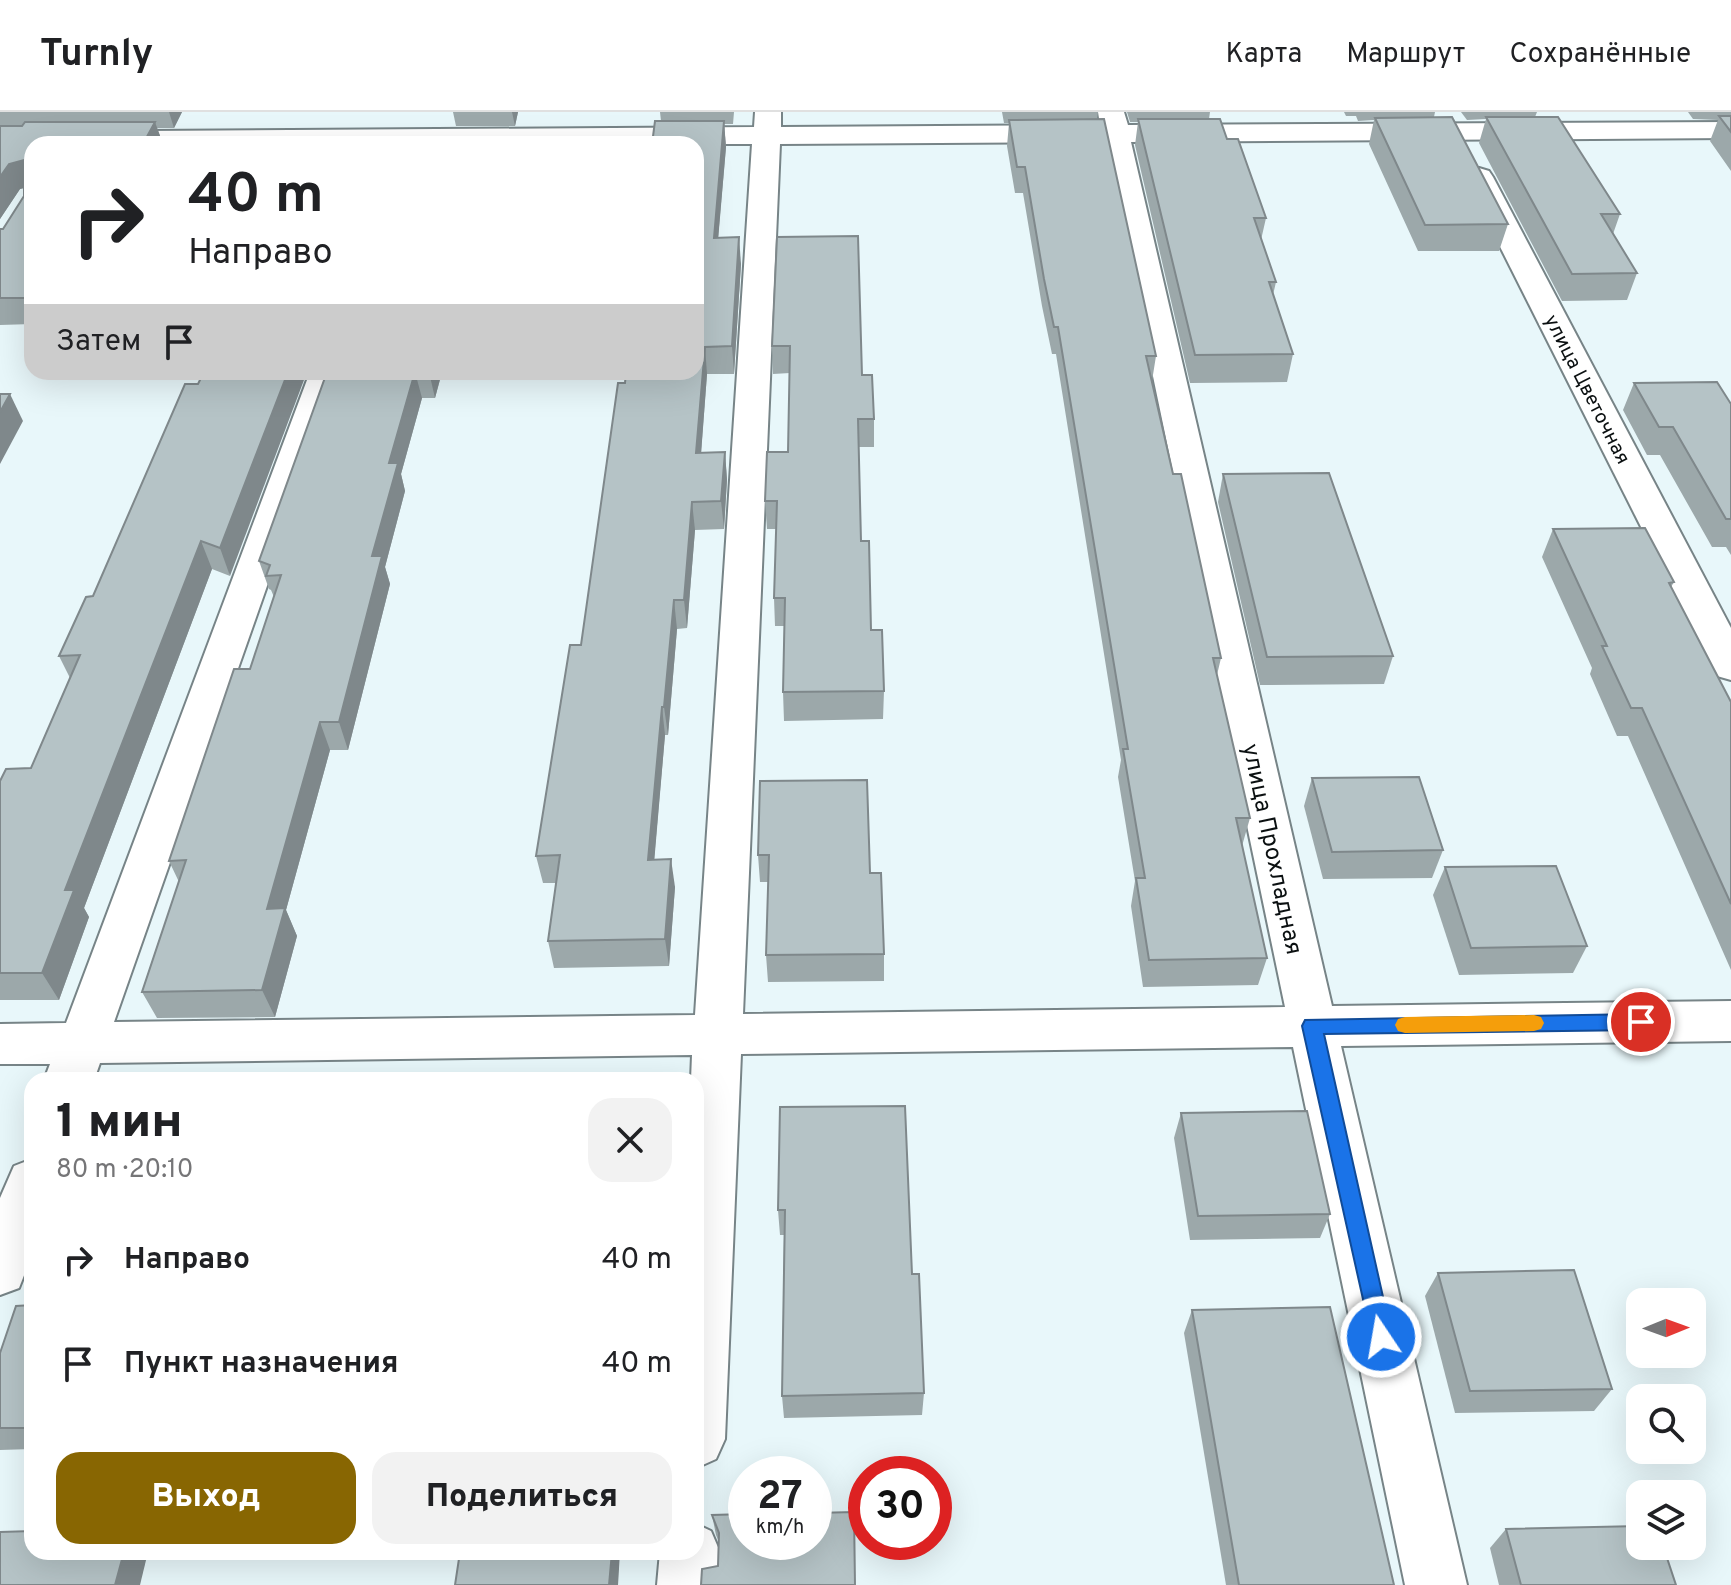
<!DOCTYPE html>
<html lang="ru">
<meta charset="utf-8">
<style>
:root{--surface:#fff;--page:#f2f2f2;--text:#202124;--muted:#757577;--line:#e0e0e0;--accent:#886602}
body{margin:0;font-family:Overpass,sans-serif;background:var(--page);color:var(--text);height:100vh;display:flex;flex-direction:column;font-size:30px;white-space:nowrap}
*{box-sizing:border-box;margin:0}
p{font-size:26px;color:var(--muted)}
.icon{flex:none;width:44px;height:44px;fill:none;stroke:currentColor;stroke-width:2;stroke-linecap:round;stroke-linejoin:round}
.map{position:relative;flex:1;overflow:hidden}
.panel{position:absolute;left:24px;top:960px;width:680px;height:488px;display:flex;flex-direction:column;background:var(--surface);border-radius:24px;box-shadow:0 8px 32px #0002}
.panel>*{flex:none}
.top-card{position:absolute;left:24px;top:24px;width:680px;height:244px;border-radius:24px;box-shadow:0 8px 32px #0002;background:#fff;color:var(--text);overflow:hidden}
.needle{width:52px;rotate:89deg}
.controls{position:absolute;left:1626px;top:1176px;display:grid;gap:16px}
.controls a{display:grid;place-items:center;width:80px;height:80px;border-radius:16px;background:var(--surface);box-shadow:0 8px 32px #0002;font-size:40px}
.speed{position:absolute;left:728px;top:1344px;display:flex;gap:16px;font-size:40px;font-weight:700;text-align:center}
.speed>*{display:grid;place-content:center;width:104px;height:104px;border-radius:50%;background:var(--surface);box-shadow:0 8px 32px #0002;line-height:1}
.speed small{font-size:20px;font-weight:400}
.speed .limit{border:12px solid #d22;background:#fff;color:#111}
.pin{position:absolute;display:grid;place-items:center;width:68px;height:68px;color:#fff;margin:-34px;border:4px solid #fff;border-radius:50%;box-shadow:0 2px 8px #0007}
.me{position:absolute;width:88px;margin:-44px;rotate:348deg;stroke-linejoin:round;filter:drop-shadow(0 0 6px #0008)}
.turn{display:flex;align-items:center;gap:28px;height:168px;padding:0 32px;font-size:36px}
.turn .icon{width:104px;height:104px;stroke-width:2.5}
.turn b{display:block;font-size:56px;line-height:68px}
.then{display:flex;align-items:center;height:76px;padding:0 32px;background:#0003;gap:16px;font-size:30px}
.round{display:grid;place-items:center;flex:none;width:84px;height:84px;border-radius:24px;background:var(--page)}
.summary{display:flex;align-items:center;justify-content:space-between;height:136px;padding:0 32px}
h1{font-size:48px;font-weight:800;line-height:60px}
.action{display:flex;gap:16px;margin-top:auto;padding:16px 32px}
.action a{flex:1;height:92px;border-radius:24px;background:var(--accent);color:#fff;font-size:32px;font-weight:800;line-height:92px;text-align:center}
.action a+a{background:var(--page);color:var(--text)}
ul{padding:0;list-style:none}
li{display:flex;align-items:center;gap:24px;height:104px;padding:0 32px}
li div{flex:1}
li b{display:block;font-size:30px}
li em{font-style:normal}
header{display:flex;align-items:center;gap:48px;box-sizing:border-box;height:112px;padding:0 40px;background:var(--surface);border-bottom:2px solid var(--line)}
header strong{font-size:38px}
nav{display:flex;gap:44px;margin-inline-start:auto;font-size:28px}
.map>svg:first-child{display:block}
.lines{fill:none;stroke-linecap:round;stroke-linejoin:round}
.minor-casing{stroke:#778487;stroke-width:4}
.minor{fill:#fff;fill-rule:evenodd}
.wall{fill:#9ca8aa}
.shaded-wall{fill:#7f888b}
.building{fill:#b5c3c6;stroke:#7f888b;stroke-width:2}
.route{fill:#1a73e8;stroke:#114b97;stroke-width:2}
.slow{fill:#f59e0b}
.labels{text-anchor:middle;stroke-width:6;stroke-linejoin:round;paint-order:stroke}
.far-street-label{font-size:20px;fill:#0b1011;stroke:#fff}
.street-label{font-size:24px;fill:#0b1011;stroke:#fff}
</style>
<header>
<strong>Turnly</strong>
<nav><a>Карта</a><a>Маршрут</a><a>Сохранённые</a></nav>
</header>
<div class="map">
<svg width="1731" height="1473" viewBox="0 0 1731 1473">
<rect width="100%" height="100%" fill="#e8f7fa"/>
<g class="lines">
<!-- minor casing -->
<g class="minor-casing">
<g id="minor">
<path d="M755,0H781V15L1100,13L1098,0H1124L1128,13L1731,10V26L1131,30L1332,894L1731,889V929L1341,934L1467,1473H1405L1293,935L741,942L725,1327L716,1347L696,1356V968H691L692,943L100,951L94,968H44L50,952H0V912L66,911L310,260H342L114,910L695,903L752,32H32V36H0V20L754,15ZM1104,30L1285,895L743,902L780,32Z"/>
<path d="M1479,56L1489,59L1493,65L1731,516V568L1717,564L1711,554L1465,65L1469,59Z"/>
<path d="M32,1047V1143L19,1176L0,1183V1086L14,1054Z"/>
<path d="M696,1412L711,1419L720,1440L719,1473H657L660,1440H696Z"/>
</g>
</g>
<!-- minor -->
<use href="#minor" class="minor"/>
</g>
<!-- wall -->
<g class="wall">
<path d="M0,0H182L174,16H157L163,32H32V212L0,213V117H3L24,84V76L20,77L0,107Z"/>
<path d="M453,0H518L515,14H456Z"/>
<path d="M660,0H734L733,12H724L726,35L718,126L741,152L734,262H707L701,341L725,340L727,368L724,417L695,418L687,516L677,517L668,623H665L654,748L675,775L669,854L554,856L548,829L556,771H543L536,744L581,533L625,271L661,9Z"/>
<path d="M1002,0H1098L1097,7L1156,244L1152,269L1173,362L1221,546L1217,563L1250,706L1242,734L1267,846L1258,873L1143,875L1131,794L1135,769L1118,665L1121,648L1056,242H1052L1042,194L1023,81H1015L1007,34L1009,11H1004Z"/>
<path d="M1127,0H1210L1209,7L1227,27L1266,106L1261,128L1276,170L1273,183L1293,242L1287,270L1190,271L1135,33L1138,10H1130Z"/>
<path d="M1344,0H1435L1434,5L1508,112L1499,139H1418L1369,32L1374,8L1358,9L1356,4H1346Z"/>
<path d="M1461,0H1537L1535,5L1620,102L1613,122L1637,161L1627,188L1562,189L1479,31L1486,7L1467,8Z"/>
<path d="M1688,0H1731V59L1710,29L1718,8L1693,7Z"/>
<path d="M777,125L862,263L874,307V335H859L861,429L871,518L884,579L883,607L784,609L783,580L784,514H775L774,486L776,417H767L765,389L788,340L790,261L773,262L772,234Z"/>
<path d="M327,260H442L435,286H422L401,362L405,379L385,455L390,472L348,638H330L286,798L297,824L275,905L157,906L142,880L179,770L169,749L250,557L274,485L271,478L269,477L259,449Z"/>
<path d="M1634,271L1731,292V443L1726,435H1712L1660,343H1647L1623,298Z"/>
<path d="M185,272L230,464L212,457L84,796L89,805L59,888H0V669L31,656L70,566L59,544L93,484Z"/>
<path d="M1223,362L1393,544L1384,572L1260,573L1218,390Z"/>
<path d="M1553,417L1674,470L1671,475L1731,590V858L1628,624H1617L1590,562L1592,556L1542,445Z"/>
<path d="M1312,666L1443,738L1432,766L1323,767L1304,694Z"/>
<path d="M760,669L870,761L884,842V869L768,870L766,843L768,770H760L758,743Z"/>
<path d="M1445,755L1587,834L1573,861L1459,863L1433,783Z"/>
<path d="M780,995L924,1281L922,1303L784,1306L782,1284L784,1123H780L778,1098Z"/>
<path d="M1181,1001L1330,1102L1320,1126L1190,1128L1174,1026Z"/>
<path d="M1438,1161L1612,1277L1594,1299L1455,1301L1425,1184Z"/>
<path d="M32,1193V1337L0,1338V1241Z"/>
<path d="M1192,1198L1394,1473H1226L1184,1221Z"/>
<path d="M712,1403L746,1430L718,1454L719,1430L716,1423Z"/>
<path d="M1506,1417L1676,1473H1499L1490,1436Z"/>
</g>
<!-- shaded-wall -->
<g class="shaded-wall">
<path d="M169,0H182L174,16Z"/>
<path d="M512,0H518L515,14Z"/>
<path d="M724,9L726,35L716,152L714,126Z"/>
<path d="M155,10L163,32H143Z"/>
<path d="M24,48L32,74L20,77L0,107V65L9,52Z"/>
<path d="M739,125L741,152L734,262L732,234Z"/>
<path d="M705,235L707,262L699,369L696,341Z"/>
<path d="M288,260H307L230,464L220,436Z"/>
<path d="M415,260L422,286L401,362L405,379L385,455L390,472L348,638L339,610L389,351Z"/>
<path d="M429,260H442L435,286Z"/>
<path d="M10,282L23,309L0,352V300Z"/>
<path d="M725,340L727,368L724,417L721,389Z"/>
<path d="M692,390L695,418L687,516L684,488Z"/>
<path d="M201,429L212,457L84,796L89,805L59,888L42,861L65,778Z"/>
<path d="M674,488L677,517L668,623L664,595Z"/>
<path d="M662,595L665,623L652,775L648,748Z"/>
<path d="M320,610L330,638L286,798L297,824L275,905L262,878L267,797Z"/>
<path d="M671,747L675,775L669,854L665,827Z"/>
<path d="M124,1440H148L140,1473H115Z"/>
<path d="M612,1440H620L618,1473H609Z"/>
</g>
<!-- building -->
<g class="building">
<path d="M1719,4H1731V20Z"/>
<path d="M1452,5L1508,112L1425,113L1375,6Z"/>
<path d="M1486,5H1558L1620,102H1601L1637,161L1572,162Z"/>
<path d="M1104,7L1156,244H1146L1173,362H1181L1221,546H1213L1250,706H1236L1267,846L1149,848L1136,766H1145L1123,637H1128L1058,215H1054L1044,167L1025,55H1017L1009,8Z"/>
<path d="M1138,7H1220L1227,27H1238L1266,106H1254L1276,170H1269L1293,242L1195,243Z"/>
<path d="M655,9H724L714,126L739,125L732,234L705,235L696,341L725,340L721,389L692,390L684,488H674L664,595H662L648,748L671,747L665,827L548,829L560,743L536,744L570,533H581L618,271H625L626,260H696V32H652Z"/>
<path d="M25,10H155L143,32H32V186H0V117H3L24,84V48L9,52L0,65V14H22Z"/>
<path d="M858,124L862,263H872L874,307H858L861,429H869L871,518H882L884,579L783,580L785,486H774L777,389H765L767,340H788L790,234H772L777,125Z"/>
<path d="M204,260H288L220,436L201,429L65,778H74L42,861H0V669L6,657L31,656L80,543L59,544L86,485L93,484L185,272H198Z"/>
<path d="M327,260H415L389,351H398L372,444H382L339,610H320L267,797L285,796L262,878L142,880L186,748L169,749L234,557H250L281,463L266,464L270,453L259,449Z"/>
<path d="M1717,270L1731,292V407H1726L1673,315H1659L1634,271Z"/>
<path d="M0,282H10L0,300Z"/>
<path d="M1329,361L1393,544L1267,545L1223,362Z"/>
<path d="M1645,416L1674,470L1669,471L1731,590V792L1642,596H1631L1602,534H1607L1553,417Z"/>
<path d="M1419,665L1443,738L1332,740L1312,666Z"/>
<path d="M867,668L870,761H881L884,842L766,843L769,743H758L760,669Z"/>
<path d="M1556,754L1587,834L1471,836L1445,755Z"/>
<path d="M905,994L912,1162H919L924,1281L782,1284L785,1098H778L780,995Z"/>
<path d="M1307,999L1330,1102L1198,1104L1181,1001Z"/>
<path d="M1574,1158L1612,1277L1470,1279L1438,1161Z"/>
<path d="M32,1193V1316H0V1241L16,1194Z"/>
<path d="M1330,1195L1394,1473H1239L1192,1198Z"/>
<path d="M854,1400L855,1473H701L702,1457L718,1454L719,1421L712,1403L746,1402V1430H814V1401Z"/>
<path d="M1640,1414V1434H1663L1676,1473H1521L1506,1417Z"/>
<path d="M32,1419V1440H124L115,1473H0V1420Z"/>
<path d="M460,1440H612L609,1473H455Z"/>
</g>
<!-- route -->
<path class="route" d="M1641,902L1648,904L1651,910L1648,916L1641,918L1324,922L1392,1225L1389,1232L1381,1235L1373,1232L1302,914L1305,908Z"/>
<!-- slow -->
<path class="slow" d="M1534,903L1541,905L1544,911L1541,917L1534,919L1405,921L1398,919L1395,913L1398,907L1405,905Z"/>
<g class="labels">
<!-- far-street labels -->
<g class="far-street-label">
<text transform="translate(1588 277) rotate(63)" y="7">улица Цветочная</text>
</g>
<!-- street labels -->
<g class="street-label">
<text transform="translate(1273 737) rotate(78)" y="8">улица Прохладная</text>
</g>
</g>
</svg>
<div class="controls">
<a><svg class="needle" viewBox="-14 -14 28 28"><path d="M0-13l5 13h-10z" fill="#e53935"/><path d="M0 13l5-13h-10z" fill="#757577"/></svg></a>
<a><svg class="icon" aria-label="search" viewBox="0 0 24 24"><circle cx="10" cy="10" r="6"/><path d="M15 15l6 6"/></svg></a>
<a><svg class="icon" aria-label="layers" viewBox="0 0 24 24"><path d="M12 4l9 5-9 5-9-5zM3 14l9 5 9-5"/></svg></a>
</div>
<div class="speed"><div>27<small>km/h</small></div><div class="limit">30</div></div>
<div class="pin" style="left:1641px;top:910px;background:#d93025"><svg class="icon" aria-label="arrive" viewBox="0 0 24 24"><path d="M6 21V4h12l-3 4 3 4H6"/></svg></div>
<svg class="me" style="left:1381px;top:1225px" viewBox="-20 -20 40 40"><circle r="17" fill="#1a73e8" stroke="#fff" stroke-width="3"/><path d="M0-11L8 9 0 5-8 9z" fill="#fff"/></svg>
<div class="top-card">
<div class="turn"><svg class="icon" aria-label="right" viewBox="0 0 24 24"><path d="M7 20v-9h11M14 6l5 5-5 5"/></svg><div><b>40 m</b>Направо</div></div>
<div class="then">Затем<svg class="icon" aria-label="arrive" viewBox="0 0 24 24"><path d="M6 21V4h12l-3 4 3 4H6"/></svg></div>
</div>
<section class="panel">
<div class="summary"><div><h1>1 мин</h1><p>80 m · 20:10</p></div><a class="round"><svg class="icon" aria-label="close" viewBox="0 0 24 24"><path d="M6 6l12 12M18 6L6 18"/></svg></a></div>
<ul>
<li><svg class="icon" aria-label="right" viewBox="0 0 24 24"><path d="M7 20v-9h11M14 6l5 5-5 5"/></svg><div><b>Направо</b></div><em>40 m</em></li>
<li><svg class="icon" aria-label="arrive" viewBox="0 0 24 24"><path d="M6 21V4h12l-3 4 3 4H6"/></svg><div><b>Пункт назначения</b></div><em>40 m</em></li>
</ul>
<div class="action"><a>Выход</a><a>Поделиться</a></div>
</section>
</div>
